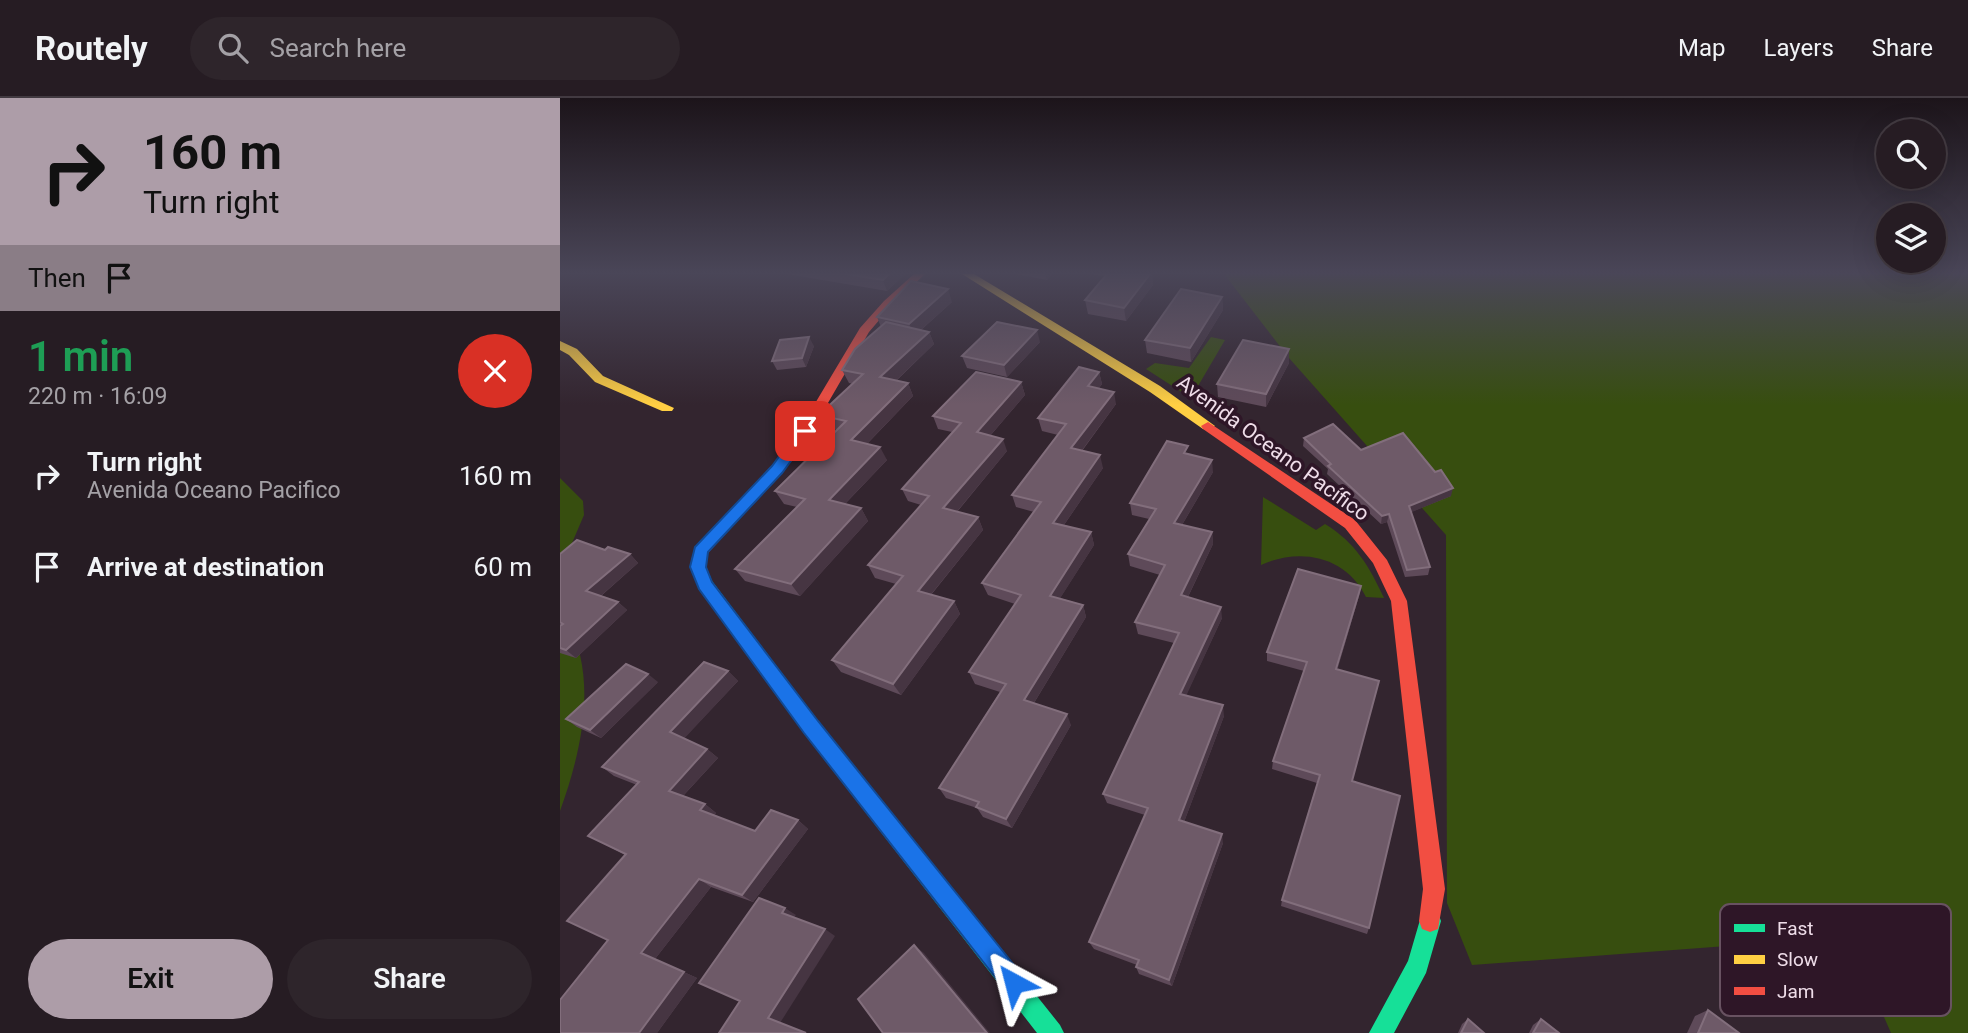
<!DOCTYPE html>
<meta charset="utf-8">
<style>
:root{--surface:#261c23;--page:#2e252b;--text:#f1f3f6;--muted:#a4a1a6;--line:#423a41;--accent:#ad9da8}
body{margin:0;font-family:Roboto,sans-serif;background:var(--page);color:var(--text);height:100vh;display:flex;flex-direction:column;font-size:26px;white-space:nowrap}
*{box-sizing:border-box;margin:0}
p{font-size:23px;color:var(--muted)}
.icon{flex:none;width:38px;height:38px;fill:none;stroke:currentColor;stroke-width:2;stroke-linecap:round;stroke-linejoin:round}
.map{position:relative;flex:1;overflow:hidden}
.panel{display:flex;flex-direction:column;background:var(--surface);width:560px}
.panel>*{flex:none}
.hud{background:#ad9da8;color:#111;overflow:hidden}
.tools{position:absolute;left:1316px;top:21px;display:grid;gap:14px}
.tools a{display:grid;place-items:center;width:70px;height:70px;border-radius:50%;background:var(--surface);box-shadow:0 7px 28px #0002,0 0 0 2px var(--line);font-size:35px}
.pin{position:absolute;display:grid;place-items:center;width:60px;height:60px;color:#fff;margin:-30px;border-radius:14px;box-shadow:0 4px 10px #0006}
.me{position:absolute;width:77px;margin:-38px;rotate:322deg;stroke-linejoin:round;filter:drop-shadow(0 0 5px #0008)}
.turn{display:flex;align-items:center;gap:24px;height:147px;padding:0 28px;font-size:32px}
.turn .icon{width:91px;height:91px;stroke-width:2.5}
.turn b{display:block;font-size:49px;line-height:60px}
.then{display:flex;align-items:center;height:66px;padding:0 28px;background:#0003;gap:14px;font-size:26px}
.round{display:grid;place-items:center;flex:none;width:74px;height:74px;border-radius:37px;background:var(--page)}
.overview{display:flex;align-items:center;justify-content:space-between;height:119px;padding:0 28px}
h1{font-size:42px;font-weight:600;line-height:52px;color:#1e9e55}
.cta{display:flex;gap:14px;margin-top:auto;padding:14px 28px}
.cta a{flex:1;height:80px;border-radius:42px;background:var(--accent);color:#111;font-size:28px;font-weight:600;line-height:80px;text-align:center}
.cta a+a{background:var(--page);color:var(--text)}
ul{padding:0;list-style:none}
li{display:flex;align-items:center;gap:21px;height:91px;padding:0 28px}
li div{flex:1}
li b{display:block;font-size:26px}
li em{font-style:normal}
header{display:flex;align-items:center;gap:42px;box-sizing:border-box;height:98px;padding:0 35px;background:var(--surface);border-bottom:2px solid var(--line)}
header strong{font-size:33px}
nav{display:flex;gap:38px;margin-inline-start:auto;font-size:24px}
.search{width:490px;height:63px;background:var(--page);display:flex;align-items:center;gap:18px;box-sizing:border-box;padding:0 24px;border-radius:38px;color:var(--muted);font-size:26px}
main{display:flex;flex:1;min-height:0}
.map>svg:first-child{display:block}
.green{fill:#374e0f}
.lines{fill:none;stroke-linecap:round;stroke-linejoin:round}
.fast{fill:#16e098;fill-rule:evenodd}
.slow{fill:#ffcf43;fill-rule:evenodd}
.jam{fill:#f24e42;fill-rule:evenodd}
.wall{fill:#5e4a59}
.shaded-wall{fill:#463542}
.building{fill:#6e5a68;stroke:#826e7c;stroke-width:2}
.route{fill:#1a73e8;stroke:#114b97;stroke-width:2}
.labels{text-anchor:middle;stroke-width:7;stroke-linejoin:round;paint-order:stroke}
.street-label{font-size:21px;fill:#efdde9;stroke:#2e1627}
.key{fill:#2e1627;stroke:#685261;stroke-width:2}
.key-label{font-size:19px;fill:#efdde9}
</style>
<header>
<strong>Routely</strong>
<div class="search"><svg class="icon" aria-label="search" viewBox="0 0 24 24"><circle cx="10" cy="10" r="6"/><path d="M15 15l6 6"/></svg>Search here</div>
<nav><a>Map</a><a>Layers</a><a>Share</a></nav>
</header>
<main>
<section class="panel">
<div class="hud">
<div class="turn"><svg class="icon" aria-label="right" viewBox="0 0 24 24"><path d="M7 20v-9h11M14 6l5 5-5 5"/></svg><div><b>160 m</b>Turn right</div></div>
<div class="then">Then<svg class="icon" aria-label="arrive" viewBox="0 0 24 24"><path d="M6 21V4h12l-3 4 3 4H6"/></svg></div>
</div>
<div class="overview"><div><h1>1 min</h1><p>220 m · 16:09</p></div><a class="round" style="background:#d93025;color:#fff"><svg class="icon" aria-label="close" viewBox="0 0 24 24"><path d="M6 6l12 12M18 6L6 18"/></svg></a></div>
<ul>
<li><svg class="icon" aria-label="right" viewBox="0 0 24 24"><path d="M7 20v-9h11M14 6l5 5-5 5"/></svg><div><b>Turn right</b><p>Avenida Oceano Pacifico</p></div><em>160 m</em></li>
<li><svg class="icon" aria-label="arrive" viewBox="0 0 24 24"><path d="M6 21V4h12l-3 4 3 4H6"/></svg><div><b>Arrive at destination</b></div><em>60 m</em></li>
</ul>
<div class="cta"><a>Exit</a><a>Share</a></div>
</section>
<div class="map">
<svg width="1408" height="935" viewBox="0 0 1408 935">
<rect width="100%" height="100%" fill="#33252f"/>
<!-- green -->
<g class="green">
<path d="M664,176H1408V935H1331L1289,839L912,867L887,805L886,437L729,260Z"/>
<path d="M651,239L665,242L631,300L586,271L595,265L629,270Z"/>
<path d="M0,380L23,403L24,417L0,473Z"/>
<path d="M703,399L756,432L765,426C796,445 809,468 824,500L806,499C786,458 740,449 701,467Z"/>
<path d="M0,506C6,522 16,540 20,557C32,608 17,666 0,713Z"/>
</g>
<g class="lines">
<!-- fast -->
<g class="fast">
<path d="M139,456L147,462L146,469L152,483L258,623L500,927L504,935H477L244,635L139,490L130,469L133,458Z"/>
<path d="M870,812L878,815L881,823L866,875L834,935H809L848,863L862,815Z"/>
</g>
<!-- slow -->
<g class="slow">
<path d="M402,176H414L600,288L655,328L648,332L643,331L590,294Z"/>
<path d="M0,243L17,251L43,278L114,310L112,313H102L35,284L9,257L0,252Z"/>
</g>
<!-- jam -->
<g class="jam">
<path d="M354,176H365L332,207L309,234L239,355L148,455L145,466H133L131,462L136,449L229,349L300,230L324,203Z"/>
<path d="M648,324L795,422L827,462L847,503L885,791L878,831L870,834L862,831L859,823L863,791L831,503L813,465L785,430L643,331L641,328Z"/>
</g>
</g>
<!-- wall -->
<g class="wall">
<path d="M227,176H345L327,193Z"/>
<path d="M456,176H492L487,182Z"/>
<path d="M529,176H592L593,187L566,223L528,216L525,202L545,178Z"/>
<path d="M662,199L663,212L631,264L587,255L585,242Z"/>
<path d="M392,204L361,232L369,234L374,246L336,283L348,285L353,298L307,346L327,362L285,406L301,410L308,423L240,498L185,483L175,471L237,409L224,406L215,393L277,332L266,330L259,317L293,286L289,285L282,272L321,229L317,219Z"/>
<path d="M480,244L447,279L407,270L402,258Z"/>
<path d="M254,248L246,269L217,272L212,263Z"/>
<path d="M729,251V265L706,309L658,299L657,286Z"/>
<path d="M539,274L542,286L539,290L556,306L522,353L543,370L504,427L531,434L534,447L500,500L523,507L526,519L474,605L511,627L452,730L423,719L417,710L386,700L379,690L440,594L415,586L409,574L455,506L428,497L422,485L474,414L456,409L452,397L498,337L482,333L478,320Z"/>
<path d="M461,284L465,297L430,338L447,353L397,414L418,419L423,432L371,497L394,503L400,516L341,597L281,574L272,562L336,486L315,480L308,467L361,407L348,403L342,391L392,334L378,331L373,318Z"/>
<path d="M744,340L801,352L891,398L851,414L870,469L868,477L845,479L827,424L821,426L767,376L768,371L743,348Z"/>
<path d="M629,356L653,374L622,427L652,434L653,446L628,499L662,520L626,597L664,618L624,724L663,745L612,888L579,876L576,869L577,867L534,851L529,844L585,717L547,705L543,696L614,545L578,536L575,524L600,477L570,468L568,456L589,421L572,417L570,405Z"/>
<path d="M45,452L70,456L78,465L41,498L58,504L67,512L16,560L0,555V456Z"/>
<path d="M801,488L799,498L777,572L817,592L792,683L809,830L807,836L721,808L722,802L757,685L712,671L713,663L744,573L707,563V554Z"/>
<path d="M168,573L178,583L124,640L147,651L158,660L123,698L145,706L156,715L154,717L195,733L238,722L248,731L193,804L151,789L95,861L137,880L97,935H0L48,842L65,757L28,738L77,687L54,678L42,669Z"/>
<path d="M98,584L41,640L17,629L6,621Z"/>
<path d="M1148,912L1179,935H1127L1135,918Z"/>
<path d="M908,921L924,935H898L902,926Z"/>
<path d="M981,921L999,935H969L973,927Z"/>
</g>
<!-- shaded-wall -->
<g class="shaded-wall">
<path d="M329,176H345L327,193L323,182Z"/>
<path d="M485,176H492L487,182Z"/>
<path d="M590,176H592L593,187L566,223L564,210Z"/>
<path d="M388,191L392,204L354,238L349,226Z"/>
<path d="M662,199L663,212L631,264L630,250Z"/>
<path d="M477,232L480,244L447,279L444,267Z"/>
<path d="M369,234L374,246L326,292L320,279Z"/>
<path d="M249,239L254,248L246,269L242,260Z"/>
<path d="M729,251V265L706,309V296Z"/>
<path d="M539,274L542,286L531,301L528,288Z"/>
<path d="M461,284L465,297L422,347L417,334Z"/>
<path d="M348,285L353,298L298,355L291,342Z"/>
<path d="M554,294L556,306L514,363L511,350Z"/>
<path d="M443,341L447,353L389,423L383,410Z"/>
<path d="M320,349L327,362L277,414L269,402Z"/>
<path d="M540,357L543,370L497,437L493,425Z"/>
<path d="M652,362L653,374L616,437L614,425Z"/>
<path d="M893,390L891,398L847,416L849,408Z"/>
<path d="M301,410L308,423L240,498L231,486Z"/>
<path d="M829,416L827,424L821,426L822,418Z"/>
<path d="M418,419L423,432L364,505L358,493Z"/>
<path d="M531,434L534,447L494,510L490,498Z"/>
<path d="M652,434L653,446L623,509L621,497Z"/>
<path d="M70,456L78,465L36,502L26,493Z"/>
<path d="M801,488L799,498L775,580L776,571Z"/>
<path d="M394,503L400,516L341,597L333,586Z"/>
<path d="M58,504L67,512L16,560L6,552Z"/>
<path d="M523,507L526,519L469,613L464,602Z"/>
<path d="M661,509L662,520L622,607L620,596Z"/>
<path d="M168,573L178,583L121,644L110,634Z"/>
<path d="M88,576L98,584L41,640L30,632Z"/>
<path d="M663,607L664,618L621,732L619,722Z"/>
<path d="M507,616L511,627L452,730L446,721Z"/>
<path d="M147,651L158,660L120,701L109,693Z"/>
<path d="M145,706L156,715L152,721L140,712Z"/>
<path d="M238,722L248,731L193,804L182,797Z"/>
<path d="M662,736L663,745L612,888L609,882Z"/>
<path d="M139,781L151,789L95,861L137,880L97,935H79L81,855Z"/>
<path d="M225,810L236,817L232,822L222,815Z"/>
<path d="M265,831L275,838L220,925L208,920Z"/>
<path d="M354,847L364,855L430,935H427Z"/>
</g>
<!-- building -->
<g class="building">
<path d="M286,176H329L323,182Z"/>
<path d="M547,176H590L564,210L525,202Z"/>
<path d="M351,183L388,191L349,226L317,219Z"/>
<path d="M621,191L662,199L630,250L585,242Z"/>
<path d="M326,224L369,234L320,279L348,285L291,342L320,349L269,402L301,410L231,486L175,471L245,401L215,393L286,323L259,317L303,276L282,272L295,251Z"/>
<path d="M437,224L477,232L444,267L402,258Z"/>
<path d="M249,239L242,260L212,263L220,242Z"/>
<path d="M683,242L729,251L706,296L657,286Z"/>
<path d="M519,269L539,274L528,288L554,294L511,350L540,357L493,425L531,434L490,498L523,507L464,602L507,616L446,721L416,709L419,704L379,690L446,586L409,574L461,497L422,485L481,404L452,397L506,326L478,320Z"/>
<path d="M416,274L461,284L417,334L443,341L383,410L418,419L358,493L394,503L333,586L272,562L343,478L308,467L369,398L342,391L401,325L373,318Z"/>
<path d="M773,326L801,352L843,335L875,374L881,372L893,390L849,408L870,469L847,472L829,416L822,418L768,368L771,366L744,340Z"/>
<path d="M607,343L628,348L624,355L652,362L614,425L652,434L621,497L661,509L620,596L663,607L619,722L662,736L609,882L576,869L579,862L529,844L588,710L543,696L619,535L575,524L605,467L568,456L596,411L570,405Z"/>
<path d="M17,442L45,452L48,449L70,456L26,493L58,504L6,552L0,550V528L3,526L0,524V456Z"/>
<path d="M738,471L801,488L776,571L819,583L792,683L840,698L809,830L722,802L760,677L713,663L747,564L707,554Z"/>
<path d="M144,564L168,573L110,634L147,651L109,693L145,706L140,712L195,733L211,712L238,722L182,797L139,781L81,855L124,874L79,935H0V902L48,842L7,823L66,756L28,738L79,684L42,669Z"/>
<path d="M66,566L88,576L30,632L6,621Z"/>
<path d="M199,800L225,810L222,815L265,831L208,920L246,935H159L180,903L139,885Z"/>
<path d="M354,847L427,935H323L298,901Z"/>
<path d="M1148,912L1179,935H1138Z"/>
<path d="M908,921L924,935H901Z"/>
<path d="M981,921L999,935H973Z"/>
</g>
<!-- sky -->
<linearGradient id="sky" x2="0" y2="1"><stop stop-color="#1c141a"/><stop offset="0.57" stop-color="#4a4658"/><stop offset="1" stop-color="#4a4658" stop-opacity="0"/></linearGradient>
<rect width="1408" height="307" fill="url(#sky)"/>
<!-- route -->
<path class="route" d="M245,329L252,333L250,337L222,375L148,454L146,469L152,484L258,623L462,877L465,885L462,893L454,897L446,893L244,635L139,491L130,469L135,449L212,368L240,330Z"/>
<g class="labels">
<!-- street labels -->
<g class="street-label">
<text transform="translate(713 350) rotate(36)" y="7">Avenida Oceano Pacífico</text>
</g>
</g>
<!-- legend -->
<rect x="1160" y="806" width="231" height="112" rx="10" class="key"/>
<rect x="1174" y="826" width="31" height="8" fill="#16e098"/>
<rect x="1174" y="857" width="31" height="9" fill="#ffcf43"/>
<rect x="1174" y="889" width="31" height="8" fill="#f24e42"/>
<g class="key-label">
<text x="1217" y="837">Fast</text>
<text x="1217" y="868">Slow</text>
<text x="1217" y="900">Jam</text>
</g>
</svg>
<div class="tools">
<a><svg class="icon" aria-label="search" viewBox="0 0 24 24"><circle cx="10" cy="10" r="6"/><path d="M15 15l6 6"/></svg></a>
<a><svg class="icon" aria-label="layers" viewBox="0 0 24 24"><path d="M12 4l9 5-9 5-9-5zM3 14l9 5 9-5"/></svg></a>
</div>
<div class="pin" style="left:245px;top:333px;background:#d93025"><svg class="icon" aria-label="arrive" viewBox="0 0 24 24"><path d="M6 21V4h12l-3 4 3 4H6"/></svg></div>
<svg class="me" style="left:454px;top:885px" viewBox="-20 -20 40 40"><path d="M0-17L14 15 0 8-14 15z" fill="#1a73e8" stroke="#fff" stroke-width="4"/></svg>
</div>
</main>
